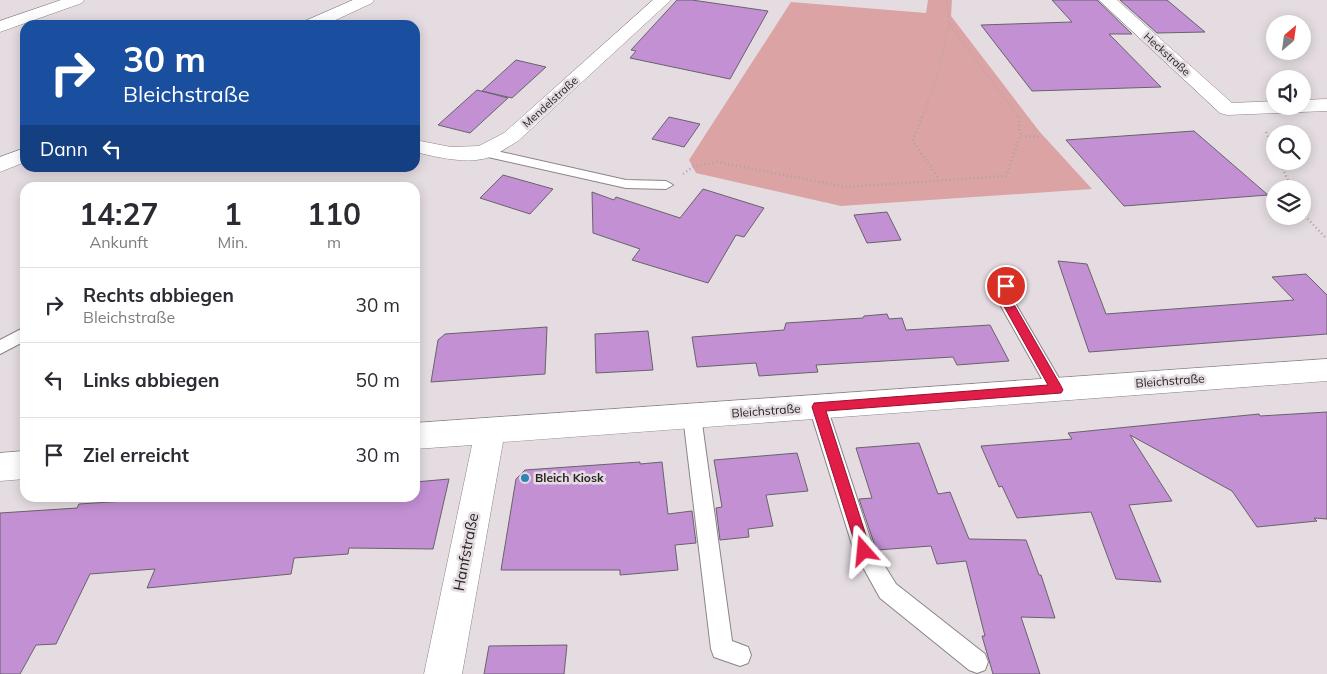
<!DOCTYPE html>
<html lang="de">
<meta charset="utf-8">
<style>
:root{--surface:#fff;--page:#f7f7f7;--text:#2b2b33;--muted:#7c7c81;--line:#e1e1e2}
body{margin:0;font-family:Mulish,sans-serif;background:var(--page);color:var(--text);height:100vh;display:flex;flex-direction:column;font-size:19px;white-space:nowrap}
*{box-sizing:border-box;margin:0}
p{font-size:16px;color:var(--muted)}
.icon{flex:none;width:28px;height:28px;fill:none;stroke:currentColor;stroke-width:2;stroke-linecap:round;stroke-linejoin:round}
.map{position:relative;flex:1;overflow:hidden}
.details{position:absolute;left:20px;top:182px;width:400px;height:320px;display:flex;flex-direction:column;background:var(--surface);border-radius:15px;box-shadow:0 2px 12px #0003}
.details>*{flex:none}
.guide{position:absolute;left:20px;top:20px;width:400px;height:152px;border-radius:15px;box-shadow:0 2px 12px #0003;background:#1a4fa0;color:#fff;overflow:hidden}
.needle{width:32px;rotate:29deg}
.controls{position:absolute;left:1266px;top:15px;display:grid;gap:10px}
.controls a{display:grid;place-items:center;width:45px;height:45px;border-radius:50%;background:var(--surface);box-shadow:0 2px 12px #0003;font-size:25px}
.pin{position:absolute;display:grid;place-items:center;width:42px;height:42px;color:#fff;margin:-21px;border:2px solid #fff;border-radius:50%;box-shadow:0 1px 5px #0007}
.me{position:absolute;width:55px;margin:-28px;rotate:342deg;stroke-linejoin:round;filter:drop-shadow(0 0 4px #0008)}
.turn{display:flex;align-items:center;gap:18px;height:105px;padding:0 20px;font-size:22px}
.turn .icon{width:65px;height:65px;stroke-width:2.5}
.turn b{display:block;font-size:35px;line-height:42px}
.then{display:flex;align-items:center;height:48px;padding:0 20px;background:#0003;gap:10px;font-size:19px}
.eta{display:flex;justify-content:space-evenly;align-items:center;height:85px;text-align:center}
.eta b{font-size:30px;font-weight:700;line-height:35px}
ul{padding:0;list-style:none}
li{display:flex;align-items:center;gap:15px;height:75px;padding:0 20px;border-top:1px solid var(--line)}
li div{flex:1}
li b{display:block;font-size:19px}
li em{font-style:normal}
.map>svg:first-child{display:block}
.green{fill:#dca3a4}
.building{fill:#c390d4;stroke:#676369}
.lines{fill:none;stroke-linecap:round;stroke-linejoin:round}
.lane-casing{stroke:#8a8488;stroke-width:2}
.street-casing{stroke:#8a8488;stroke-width:1}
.path-far1{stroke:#aaa3a7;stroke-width:2;stroke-dasharray:0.5 2.5;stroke-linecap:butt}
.path{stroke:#aaa3a7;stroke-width:2.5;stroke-dasharray:1 3;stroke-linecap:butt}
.lane{fill:#fff;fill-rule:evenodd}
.street{fill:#fff;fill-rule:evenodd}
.route{fill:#e11d48;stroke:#92132f}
.poi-dot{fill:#2e84b3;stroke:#e4dce1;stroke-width:2}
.labels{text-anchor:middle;stroke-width:5;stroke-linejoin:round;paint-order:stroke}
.far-street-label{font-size:11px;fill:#262325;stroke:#e4dce1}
.street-label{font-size:12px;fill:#262325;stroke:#e4dce1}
.poi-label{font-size:12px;font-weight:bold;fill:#262325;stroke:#e4dce1;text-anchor:start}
.near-street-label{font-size:15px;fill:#262325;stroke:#e4dce1}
</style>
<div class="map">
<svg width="1327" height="674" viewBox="0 0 1327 674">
<rect width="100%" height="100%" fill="#e4dce1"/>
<!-- green -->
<path class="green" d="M928,0H952L951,16L1039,131L1092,189L841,206L696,173L689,160L791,2L926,13Z"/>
<!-- building -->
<g class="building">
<path d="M677,0H692L768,11L730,79L630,58L636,51L631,50Z"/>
<path d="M1052,0H1097L1132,34H1109L1161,87L1032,91L981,25L1072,22Z"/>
<path d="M1120,0H1167L1205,32L1157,33Z"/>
<path d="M516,60L546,67L512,98L482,91Z"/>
<path d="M477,90L508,98L470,133L438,125Z"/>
<path d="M669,117L700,124L684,147L652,139Z"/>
<path d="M1194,131L1268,195L1124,206L1066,140Z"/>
<path d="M503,175L553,189L530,214L480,198Z"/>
<path d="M703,189L764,208L744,237L736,235L708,283L632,260L640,249L593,233L592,192L614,200L616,197L680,218Z"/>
<path d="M887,212L901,240L867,243L854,215Z"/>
<path d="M1058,261L1087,264L1106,314L1294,300L1272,277L1306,274L1327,295V334L1089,352Z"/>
<path d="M887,314L889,319L902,318L906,330L990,325L1009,361L957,365L953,357L816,365L818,372L759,376L756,363L697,367L692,337L784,330L786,323L863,318L864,316Z"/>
<path d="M547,327L545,374L431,382L438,340L445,334Z"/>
<path d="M648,331L653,370L596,373L595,334Z"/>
<path d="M1327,412V519L1314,518L1317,521L1257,527L1232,491L1130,435L1172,501L1129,505L1161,582L1116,579L1091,512L1017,518L1002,486L999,487L981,446L1072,439L1068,433L1259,414L1260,416Z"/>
<path d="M919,443L938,494L950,492L969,539L1026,540L1039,575H1041L1055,618L1021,617L1040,674H993L982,636H985L966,561L937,564L931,546L877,550L875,546L859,499L872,498L856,448Z"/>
<path d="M797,453L808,491L766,495L773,526L748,529L749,537L720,540L716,508L722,507L714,460Z"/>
<path d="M640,462V464L662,462L668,514L692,511L696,543L675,545L678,570L620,575V570H501L516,479L525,470Z"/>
<path d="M449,479L433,549L349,548L348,554L294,558L291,574L147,588L155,569L90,574L56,644L36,645L20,674H0V513L77,508L79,504L171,498H415V482Z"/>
<path d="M567,645L564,674H484L489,646Z"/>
</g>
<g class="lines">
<!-- lane casing -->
<g class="lane-casing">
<g id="lane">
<path d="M483,148L626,180L666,181L673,185L666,189L626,188L479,155L477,152L479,149Z"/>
<path d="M1006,281L1011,282L1014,286V301L1063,385L1066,390L1063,395L1057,397L1051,395L998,301V286L1001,282Z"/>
<path d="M25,327V341L0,354V340Z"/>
<path d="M818,400L824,402L827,407L873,547L896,584L985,654L988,662L985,670L977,673L969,670L880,598L854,551L809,407L812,402Z"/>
<path d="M692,409L698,411L701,416L732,641L748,647L751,655L748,663L740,666L714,657L711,649L683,416L686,411Z"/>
</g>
</g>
<!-- street casing -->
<g class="street-casing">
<g id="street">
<path d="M61,0H84L82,3L0,32V21Z"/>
<path d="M353,0H374L372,3L325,25H303L305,21Z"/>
<path d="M653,0H671L518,141C509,146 500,153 490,157C468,165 437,157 415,152V140L451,147L479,146L504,133Z"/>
<path d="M1099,0H1117L1232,103L1275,101V106H1302V100L1327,99V111L1227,115L1220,113Z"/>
<path d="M25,148V162L0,172V157Z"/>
<path d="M1327,359V381L503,442L462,674H424L472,445L415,449V423Z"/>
<path d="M25,451V479L0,481V453Z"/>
</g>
</g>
<!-- path-far1 -->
<g class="path-far1">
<path d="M949,24L1019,118"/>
<path d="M922,118L937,77L949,24L947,0"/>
</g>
<!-- path -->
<g class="path">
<path d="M922,117L913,141L939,179"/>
<path d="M1019,117L1020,136"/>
<path d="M1266,132L1275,152"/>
<path d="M1279,161L1292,189"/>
<path d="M683,174L693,167L717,162L847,187L1006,176L1020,136L1041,137"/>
<path d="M1302,213L1327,239"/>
</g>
<!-- lane -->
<use href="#lane" class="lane"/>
<!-- street -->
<use href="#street" class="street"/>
</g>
<!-- route -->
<path class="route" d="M1006,282L1011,286L1012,301L1061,386L1063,390L1061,393L826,411L871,551L869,556L864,557L859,556L812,407L814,403L1048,385L1001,301V286Z"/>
<!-- markers -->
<circle class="poi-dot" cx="525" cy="478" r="5"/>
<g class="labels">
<!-- far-street labels -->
<g class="far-street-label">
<text transform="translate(1167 54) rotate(42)" y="4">Heckstraße</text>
<text transform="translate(550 102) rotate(-42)" y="4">Mendelstraße</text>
</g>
<!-- street labels -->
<g class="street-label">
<text transform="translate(1170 381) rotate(-4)" y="4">Bleichstraße</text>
<text transform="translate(766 411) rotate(-4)" y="4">Bleichstraße</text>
</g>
<!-- poi labels -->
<g class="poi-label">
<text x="535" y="482">Bleich Kiosk</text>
</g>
<!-- near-street labels -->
<g class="near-street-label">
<text transform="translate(466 552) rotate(-79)" y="5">Hanfstraße</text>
</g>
</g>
</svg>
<div class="controls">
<a><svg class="needle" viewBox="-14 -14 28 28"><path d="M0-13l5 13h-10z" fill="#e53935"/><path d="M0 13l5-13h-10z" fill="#7c7c81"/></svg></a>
<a><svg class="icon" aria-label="sound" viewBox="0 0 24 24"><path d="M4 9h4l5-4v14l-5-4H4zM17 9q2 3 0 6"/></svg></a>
<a><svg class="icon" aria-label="search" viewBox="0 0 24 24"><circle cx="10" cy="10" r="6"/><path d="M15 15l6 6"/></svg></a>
<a><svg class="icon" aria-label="layers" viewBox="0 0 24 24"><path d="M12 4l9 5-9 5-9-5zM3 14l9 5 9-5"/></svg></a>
</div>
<div class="pin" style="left:1006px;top:286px;background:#d93025"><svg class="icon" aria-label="arrive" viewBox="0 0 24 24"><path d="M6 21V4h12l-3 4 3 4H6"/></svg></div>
<svg class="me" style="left:864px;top:551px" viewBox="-20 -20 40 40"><path d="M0-17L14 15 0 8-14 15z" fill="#e11d48" stroke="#fff" stroke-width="4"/></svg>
<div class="guide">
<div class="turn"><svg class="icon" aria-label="right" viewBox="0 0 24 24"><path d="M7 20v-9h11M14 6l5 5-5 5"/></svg><div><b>30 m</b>Bleichstraße</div></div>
<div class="then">Dann<svg class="icon" aria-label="left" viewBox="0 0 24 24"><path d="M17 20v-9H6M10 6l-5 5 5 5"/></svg></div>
</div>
<section class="details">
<div class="eta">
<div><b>14:27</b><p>Ankunft</p></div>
<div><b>1</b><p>Min.</p></div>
<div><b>110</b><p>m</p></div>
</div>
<ul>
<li><svg class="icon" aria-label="right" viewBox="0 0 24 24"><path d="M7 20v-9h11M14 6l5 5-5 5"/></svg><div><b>Rechts abbiegen</b><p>Bleichstraße</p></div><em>30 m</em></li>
<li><svg class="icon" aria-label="left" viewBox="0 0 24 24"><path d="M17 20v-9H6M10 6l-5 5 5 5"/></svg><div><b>Links abbiegen</b></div><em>50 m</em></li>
<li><svg class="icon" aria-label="arrive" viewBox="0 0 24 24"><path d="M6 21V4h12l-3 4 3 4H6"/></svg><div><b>Ziel erreicht</b></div><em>30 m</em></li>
</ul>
</section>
</div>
